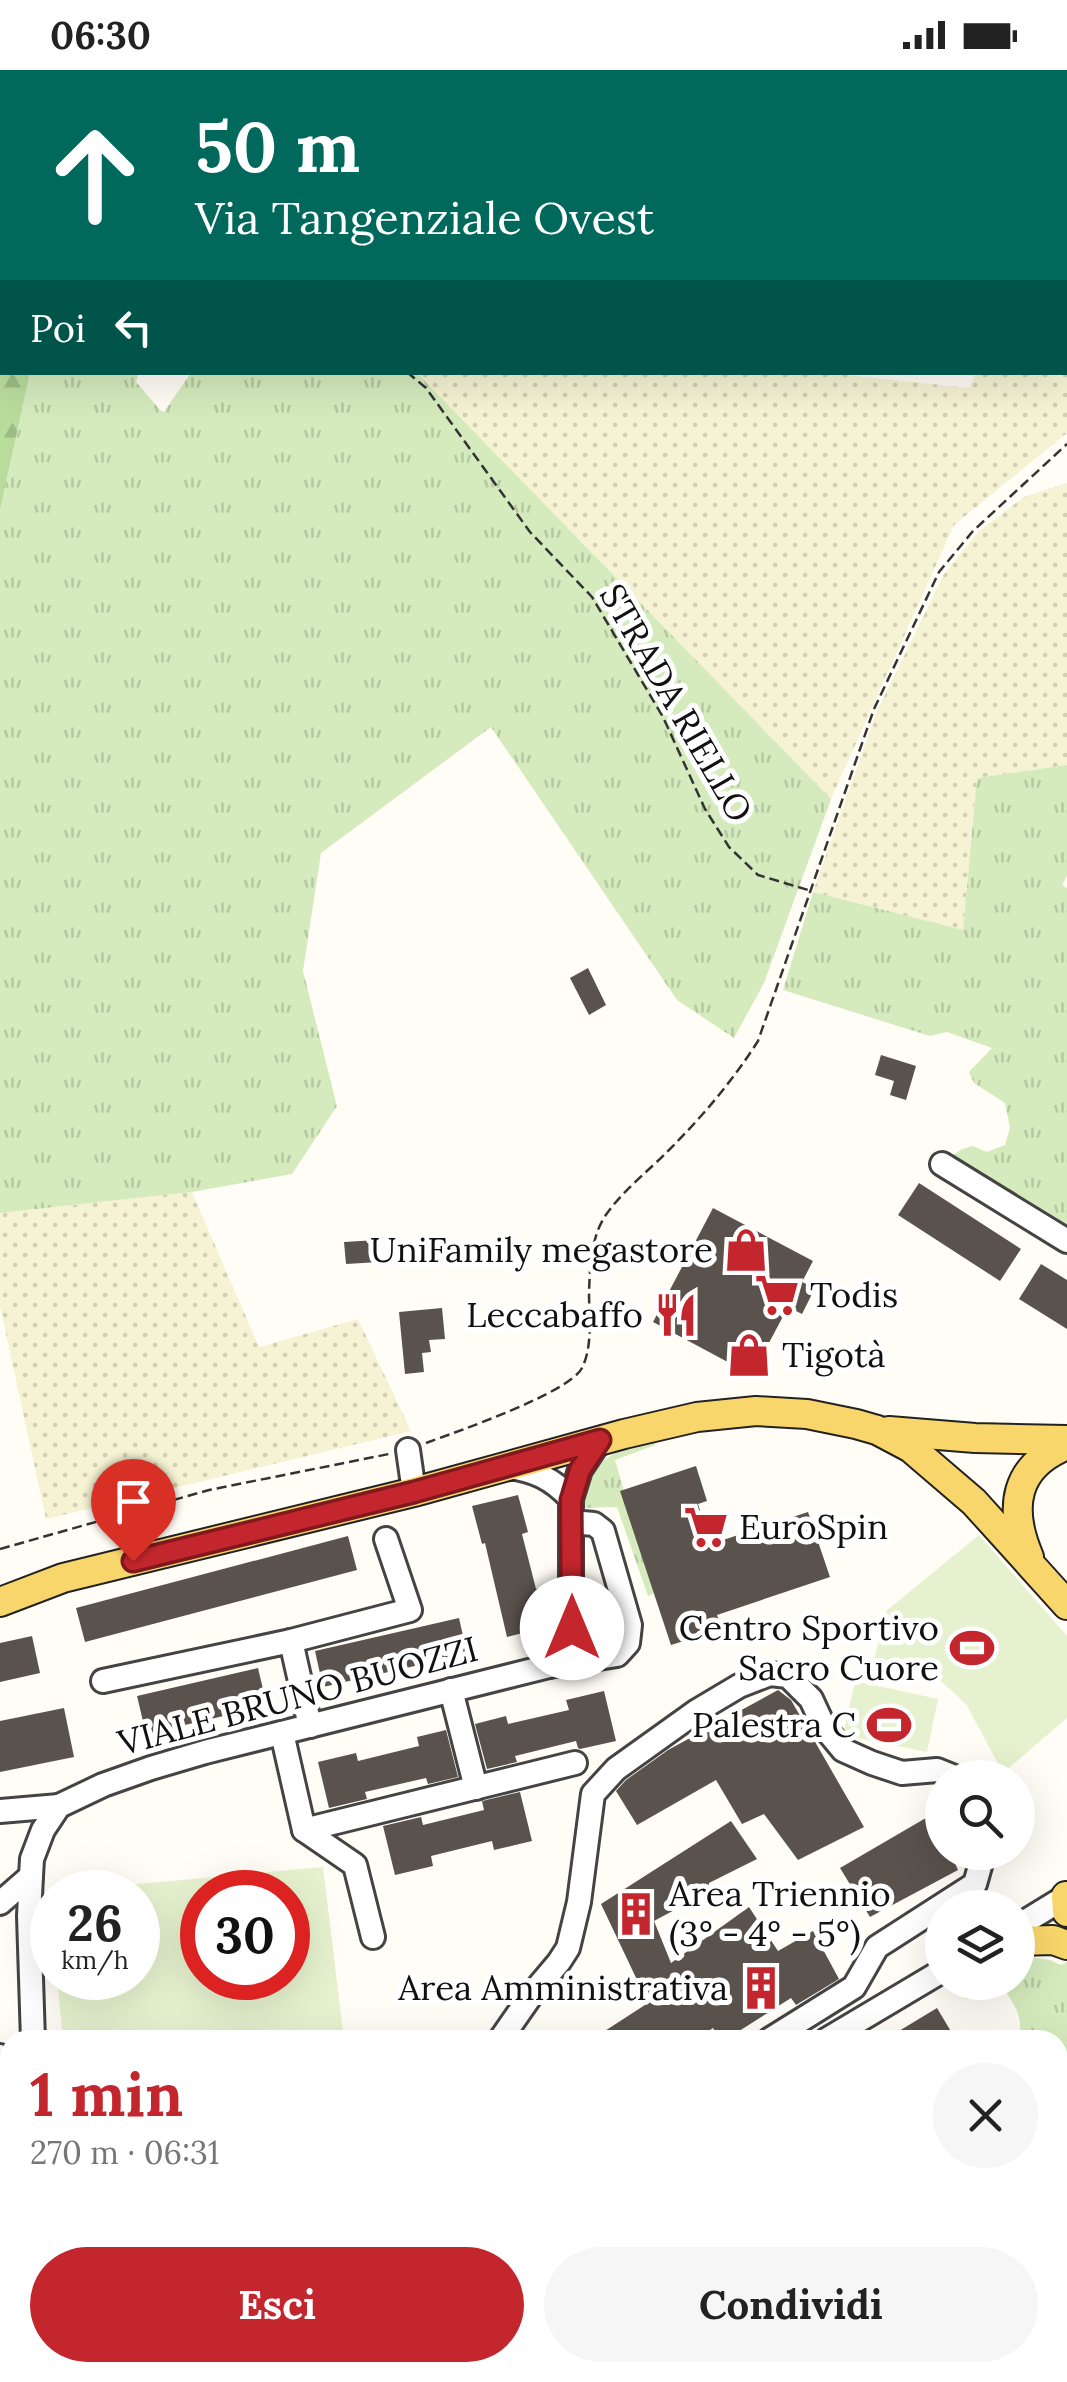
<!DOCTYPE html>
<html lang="it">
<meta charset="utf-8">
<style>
:root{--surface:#fff;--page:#f6f6f6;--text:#222;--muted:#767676;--accent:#c4262e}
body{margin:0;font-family:Lora,serif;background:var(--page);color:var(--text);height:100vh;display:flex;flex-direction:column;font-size:38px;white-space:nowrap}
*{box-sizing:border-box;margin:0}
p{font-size:32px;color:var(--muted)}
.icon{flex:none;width:55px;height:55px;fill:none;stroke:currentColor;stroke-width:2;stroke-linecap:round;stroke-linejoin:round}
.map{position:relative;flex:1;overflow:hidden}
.drawer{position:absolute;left:0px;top:1960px;width:1068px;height:352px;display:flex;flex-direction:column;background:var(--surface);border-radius:30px 30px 0 0;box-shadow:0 10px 40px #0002}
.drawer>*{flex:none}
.banner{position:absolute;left:0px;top:0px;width:1068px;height:305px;box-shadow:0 10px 40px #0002;background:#00695c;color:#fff;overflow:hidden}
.tools{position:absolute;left:925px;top:1690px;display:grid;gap:20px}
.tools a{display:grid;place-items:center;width:110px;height:110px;border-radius:50%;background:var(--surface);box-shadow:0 10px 40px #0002;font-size:50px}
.speed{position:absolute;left:30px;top:1800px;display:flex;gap:20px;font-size:50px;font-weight:700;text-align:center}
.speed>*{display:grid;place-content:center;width:130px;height:130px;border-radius:50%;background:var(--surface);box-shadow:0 10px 40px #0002;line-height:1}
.speed small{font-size:25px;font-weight:400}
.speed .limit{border:15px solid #d22;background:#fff;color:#111}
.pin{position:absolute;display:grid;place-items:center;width:85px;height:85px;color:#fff;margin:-102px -42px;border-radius:50% 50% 50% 0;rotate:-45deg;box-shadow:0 0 10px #0007}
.pin .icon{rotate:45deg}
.me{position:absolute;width:110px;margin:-55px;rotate:0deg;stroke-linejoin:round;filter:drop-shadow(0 0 8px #0008)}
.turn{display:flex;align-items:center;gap:35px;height:210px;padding:0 30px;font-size:45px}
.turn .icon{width:130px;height:130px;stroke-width:2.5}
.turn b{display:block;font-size:70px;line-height:85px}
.then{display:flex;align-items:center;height:95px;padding:0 30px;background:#0003;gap:20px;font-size:38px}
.round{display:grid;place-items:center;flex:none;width:105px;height:105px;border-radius:52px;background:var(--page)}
.overview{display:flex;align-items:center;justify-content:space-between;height:170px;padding:0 30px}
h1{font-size:60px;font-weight:700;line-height:75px;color:var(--accent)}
.button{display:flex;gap:20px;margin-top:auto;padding:20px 30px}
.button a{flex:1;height:115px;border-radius:60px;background:var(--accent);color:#fff;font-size:40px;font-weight:700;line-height:115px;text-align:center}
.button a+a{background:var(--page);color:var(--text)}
.status{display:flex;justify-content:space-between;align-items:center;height:70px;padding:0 50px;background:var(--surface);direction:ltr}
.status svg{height:28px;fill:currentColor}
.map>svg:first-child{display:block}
.farmland{fill:url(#farmland-dots)}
.grass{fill:url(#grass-tufts)}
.forest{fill:url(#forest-firs)}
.pitch{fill:#e6f2cf;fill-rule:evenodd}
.building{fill:#5a524d}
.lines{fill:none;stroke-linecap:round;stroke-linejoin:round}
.minor-casing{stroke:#444;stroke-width:28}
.major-casing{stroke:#222;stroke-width:32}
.path{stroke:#333;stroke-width:2.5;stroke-dasharray:10 5;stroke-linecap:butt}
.minor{stroke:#fff;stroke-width:22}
.major{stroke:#f9d66b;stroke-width:28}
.route-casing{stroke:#7f191e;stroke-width:25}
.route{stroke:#c4262e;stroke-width:18}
.labels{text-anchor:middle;stroke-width:10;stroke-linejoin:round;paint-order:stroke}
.street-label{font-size:35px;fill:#111;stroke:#fff}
.poi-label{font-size:35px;fill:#111;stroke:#fff;text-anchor:end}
</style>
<div class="status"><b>06:30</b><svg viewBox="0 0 49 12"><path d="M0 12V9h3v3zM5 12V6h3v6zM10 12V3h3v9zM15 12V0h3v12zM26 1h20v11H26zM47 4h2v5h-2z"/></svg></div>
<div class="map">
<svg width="1067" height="2312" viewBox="0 0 1067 2312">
<defs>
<pattern id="farmland-dots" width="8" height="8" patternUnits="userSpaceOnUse" patternTransform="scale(2.5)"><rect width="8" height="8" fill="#f6f3d4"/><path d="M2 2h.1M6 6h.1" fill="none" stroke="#d2cfb5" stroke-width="1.8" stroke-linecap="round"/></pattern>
<pattern id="grass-tufts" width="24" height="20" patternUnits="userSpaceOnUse" patternTransform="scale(2.5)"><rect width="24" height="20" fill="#d5ebbd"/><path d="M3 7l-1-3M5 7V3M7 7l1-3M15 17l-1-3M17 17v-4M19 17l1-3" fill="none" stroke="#b6c8a1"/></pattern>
<pattern id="forest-firs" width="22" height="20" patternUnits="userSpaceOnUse" patternTransform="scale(2.5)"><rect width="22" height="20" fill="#b9dc9c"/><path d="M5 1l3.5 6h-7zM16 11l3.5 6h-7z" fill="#9ebc85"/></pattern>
</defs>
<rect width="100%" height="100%" fill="#fffdf5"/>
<!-- farmland -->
<g class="farmland">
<path d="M342,0H935L929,2H345Z"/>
<path d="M1063,0H1067V363L954,455L831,729L416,303L816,302L969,318L976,303L1065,302V2H1061Z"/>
<path d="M1067,413V695L977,708L963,861L813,822L877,641L944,504L979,461L1024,427Z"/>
<path d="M192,1122L259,1277L358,1249L411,1361L46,1449L0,1236V1143Z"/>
</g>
<!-- grass -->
<g class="grass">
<path d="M30,303H139L136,312L163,343L191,303H417L831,729L764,913L734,968L677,930L491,657L321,783L303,901L337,1036L292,1104L192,1122L0,1143V440Z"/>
<path d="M1067,695V806L1062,815L1067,818V1161L949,1088L962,1079L973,1076L987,1082L1005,1075L1010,1058L1005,1033L974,1013L969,1002L992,978L947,962L930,966L783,920L813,822L963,860L977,708Z"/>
<path d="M654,1369L655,1375L615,1390L654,1523L648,1526L617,1437L584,1438C579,1394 619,1378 654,1369Z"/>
<path d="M1031,1887L1050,1890L1061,1895L1067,1892V1987L1061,1977L1058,1976V1970H1018C1024,1951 1017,1938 1006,1922L965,1929L956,1917L965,1913L1018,1912V1891Z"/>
</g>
<!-- forest -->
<path class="forest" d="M0,127L2,131V302L30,303L0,440Z"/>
<!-- pitch -->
<g class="pitch">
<path d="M979,1465L1067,1566V1648L1003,1703L966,1634L932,1603L874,1591L886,1541Z"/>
<path d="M855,1611L938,1629L927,1682L843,1665Z"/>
<path d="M323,1797L344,1970H63L57,1908H138V1822H52V1849L50,1822ZM288,1822V1908H202V1822Z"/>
</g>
<!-- building -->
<g class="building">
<path d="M588,898L606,935L589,945L570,908Z"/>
<path d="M881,985L916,996L906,1030L890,1025L894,1011L875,1005Z"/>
<path d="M919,1113L1021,1179L1000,1211L898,1145Z"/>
<path d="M713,1138L813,1191L802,1212L815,1218L802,1244L788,1237L752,1305L653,1252Z"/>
<path d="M377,1170L379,1192L346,1194L344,1172Z"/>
<path d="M1041,1194L1067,1210V1259L1019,1229Z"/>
<path d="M442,1238L445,1269L429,1270L431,1282L422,1283L424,1302L405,1304L399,1242Z"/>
<path d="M696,1396L707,1431L698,1434L711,1474L808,1442L830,1507L717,1545L722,1559L671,1575L620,1421Z"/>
<path d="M518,1425L528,1462L522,1464L536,1519L544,1517L554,1555L507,1567L485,1473L482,1474L472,1436Z"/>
<path d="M348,1466L357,1500L85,1572L76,1538Z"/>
<path d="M459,1548L467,1584L323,1617L315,1581Z"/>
<path d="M32,1566L40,1603L0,1612V1573Z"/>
<path d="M258,1598L267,1636L146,1664L137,1626Z"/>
<path d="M778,1620L791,1630L864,1757L798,1790L764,1744L742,1754L716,1710L637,1755L616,1721L626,1710L668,1680Z"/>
<path d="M604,1621L616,1671L580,1679L578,1678L576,1671L515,1686L517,1692L487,1699L475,1654L506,1646L508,1654L569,1640L566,1630Z"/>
<path d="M64,1638L74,1687L0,1702V1651Z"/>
<path d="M446,1660L458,1707L428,1714L426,1708L365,1722L367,1729L329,1738L318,1692L356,1683L358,1691L419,1676L417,1667Z"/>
<path d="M520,1722L532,1771L494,1780L492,1771L431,1786L433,1796L395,1805L383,1756L421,1747L423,1755L484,1740L482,1731Z"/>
<path d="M931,1745L942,1768V1782H950L958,1800L870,1847L840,1798Z"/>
<path d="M731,1751L757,1789L709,1813L708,1822L654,1851L671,1893L749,1837L778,1881L813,1861L839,1909L796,1935L791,1928L725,1970H720L713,1958L695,1970H687L682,1962L669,1970H591L648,1933L601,1834Z"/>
<path d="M937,1938L956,1970H884Z"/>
</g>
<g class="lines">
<!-- minor casing -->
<g class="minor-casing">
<g id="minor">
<path d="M942,1094L1067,1171"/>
<path d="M408,1380L414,1422"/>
<path d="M506,1397C533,1399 553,1409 571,1429"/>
<path d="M291,1571L310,1656"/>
<path d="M549,1596L564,1582L571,1567V1429L580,1400L600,1370"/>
<path d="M103,1611L291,1571L410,1540L386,1469"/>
<path d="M451,1620L476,1718"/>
<path d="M282,1663L304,1760L355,1795L373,1867"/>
<path d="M0,1741L59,1736"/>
<path d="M304,1760L575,1693"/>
<path d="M0,1833L31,1806"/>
<path d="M1018,1856L1067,1826"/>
<path d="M33,1970L29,1846L31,1806L32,1789L43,1760L59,1736L103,1715L151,1698L205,1682L549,1596L617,1585L628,1573L630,1555L603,1461L594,1454L571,1452"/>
<path d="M500,1970L532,1924L559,1892L568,1878L579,1832L593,1724L616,1699L697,1641L739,1616L770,1604L788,1606L811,1629L824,1657L843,1680L872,1693L902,1703L937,1700L957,1708"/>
<path d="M769,1970L854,1917L877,1877L975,1814L984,1782"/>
<path d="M826,1970L942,1901"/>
<path d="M0,1986L10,1992"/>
<path d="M0,2252L10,2203"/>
<path d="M360,2302L366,2312"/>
<path d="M785,2302L791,2312"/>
<path d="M899,2302L904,2312"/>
<path d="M1050,2302L1059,2312"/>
<path d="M266,2312L281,2302"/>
<path d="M673,2312L688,2302"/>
<path d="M969,2312L985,2302"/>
</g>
</g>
<!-- major casing -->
<g class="major-casing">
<g id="major">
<path d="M889,1361L975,1368L1067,1370"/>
<path d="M1029,1487C1008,1438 1014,1396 1067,1375"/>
<path d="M0,1532L63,1508L414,1422L624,1364L697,1347L756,1341L807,1344L856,1354L877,1360L911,1378L974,1432L1067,1535"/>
<path d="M1066,1826L1067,1842"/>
<path d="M1018,1871L1053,1870L1067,1875"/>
</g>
</g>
<!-- path -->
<g class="path">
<path d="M407,302L426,318L530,462L592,527L663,647L705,739L729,777L758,805L808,820"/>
<path d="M426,1373C456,1362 569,1323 582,1298C593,1276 589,1246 589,1222C590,1196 591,1164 608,1142C623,1121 648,1101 667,1082C701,1048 732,1012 758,971L874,639L939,502L973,461L1067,374"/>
<path d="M0,1479L209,1420L389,1384"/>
</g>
<!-- minor -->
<use href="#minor" class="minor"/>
<!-- major -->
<use href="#major" class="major"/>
</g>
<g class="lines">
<!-- route casing -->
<g class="route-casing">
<path id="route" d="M133,1491L414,1422L600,1370L580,1400L571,1430L572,1558"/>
</g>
<!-- route -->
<use href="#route" class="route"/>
</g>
<!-- icons -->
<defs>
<g id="shop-bare" transform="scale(3.45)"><path d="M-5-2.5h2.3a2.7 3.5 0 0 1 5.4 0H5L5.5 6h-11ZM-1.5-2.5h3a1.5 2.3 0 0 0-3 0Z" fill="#c4262e" stroke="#fff" stroke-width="2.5" paint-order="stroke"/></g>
<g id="supermarket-bare" transform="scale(3.45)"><path d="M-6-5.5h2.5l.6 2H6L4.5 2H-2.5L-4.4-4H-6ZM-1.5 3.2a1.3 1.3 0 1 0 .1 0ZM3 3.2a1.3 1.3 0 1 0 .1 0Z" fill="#c4262e" stroke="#fff" stroke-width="2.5" paint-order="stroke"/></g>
<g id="restaurant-bare" transform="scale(3.45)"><path d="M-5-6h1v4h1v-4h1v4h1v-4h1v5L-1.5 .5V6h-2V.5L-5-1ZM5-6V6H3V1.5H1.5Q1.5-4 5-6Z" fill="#c4262e" stroke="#fff" stroke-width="2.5" paint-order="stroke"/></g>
<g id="stadium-bare" transform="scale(3.45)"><path d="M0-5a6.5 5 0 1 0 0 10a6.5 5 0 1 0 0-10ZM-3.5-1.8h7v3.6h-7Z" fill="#c4262e" stroke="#fff" stroke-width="2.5" paint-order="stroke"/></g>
<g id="building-bare" transform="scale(3.45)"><path d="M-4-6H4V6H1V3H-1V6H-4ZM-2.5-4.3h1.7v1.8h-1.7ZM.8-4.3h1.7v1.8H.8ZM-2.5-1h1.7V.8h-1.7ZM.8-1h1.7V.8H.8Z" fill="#c4262e" stroke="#fff" stroke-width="2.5" paint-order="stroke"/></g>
</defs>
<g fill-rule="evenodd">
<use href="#shop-bare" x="746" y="1180"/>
<use href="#supermarket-bare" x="777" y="1225"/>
<use href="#restaurant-bare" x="676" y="1245"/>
<use href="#shop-bare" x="749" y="1285"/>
<use href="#supermarket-bare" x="706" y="1457"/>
<use href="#stadium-bare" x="972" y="1578"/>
<use href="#stadium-bare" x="889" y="1655"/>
<use href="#building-bare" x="636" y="1844"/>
<use href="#building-bare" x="761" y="1918"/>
</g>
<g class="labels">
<!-- street labels -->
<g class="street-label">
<text transform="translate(676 633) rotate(60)" y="12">STRADA RIELLO</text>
<text transform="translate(298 1626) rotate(-15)" y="12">VIALE BRUNO BUOZZI</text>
</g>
<!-- poi labels -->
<g class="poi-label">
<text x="713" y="1192">UniFamily megastore</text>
<text x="810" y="1237" text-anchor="start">Todis</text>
<text x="643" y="1257">Leccabaffo</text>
<text x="782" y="1297" text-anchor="start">Tigotà</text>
<text x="739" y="1469" text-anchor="start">EuroSpin</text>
<text x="939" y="1570">Centro Sportivo<tspan x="939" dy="40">Sacro Cuore</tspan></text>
<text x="856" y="1667">Palestra C</text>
<text x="669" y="1836" text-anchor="start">Area Triennio<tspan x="669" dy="40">(3° - 4° - 5°)</tspan></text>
<text x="728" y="1930">Area Amministrativa</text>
</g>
</g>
</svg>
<div class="tools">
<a><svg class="icon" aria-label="search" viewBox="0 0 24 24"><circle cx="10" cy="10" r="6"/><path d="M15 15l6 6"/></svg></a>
<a><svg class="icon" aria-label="layers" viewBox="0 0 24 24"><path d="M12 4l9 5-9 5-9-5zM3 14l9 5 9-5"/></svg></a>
</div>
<div class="speed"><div>26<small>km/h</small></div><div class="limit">30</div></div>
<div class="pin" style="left:133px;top:1491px;background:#d93025"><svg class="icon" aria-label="arrive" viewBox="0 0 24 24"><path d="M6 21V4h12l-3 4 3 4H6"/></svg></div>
<svg class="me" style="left:572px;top:1558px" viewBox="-20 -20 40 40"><circle r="19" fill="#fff"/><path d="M0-13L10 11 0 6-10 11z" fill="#c4262e"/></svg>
<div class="banner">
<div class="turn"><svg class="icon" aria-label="ahead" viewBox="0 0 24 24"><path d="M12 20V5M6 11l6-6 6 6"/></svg><div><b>50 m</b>Via Tangenziale Ovest</div></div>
<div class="then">Poi<svg class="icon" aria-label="left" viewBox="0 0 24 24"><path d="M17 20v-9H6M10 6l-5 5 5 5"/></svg></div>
</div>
<section class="drawer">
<div class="overview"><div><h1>1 min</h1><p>270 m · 06:31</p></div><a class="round"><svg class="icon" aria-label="close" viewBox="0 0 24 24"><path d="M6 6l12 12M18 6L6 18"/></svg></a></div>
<div class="button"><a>Esci</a><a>Condividi</a></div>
</section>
</div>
